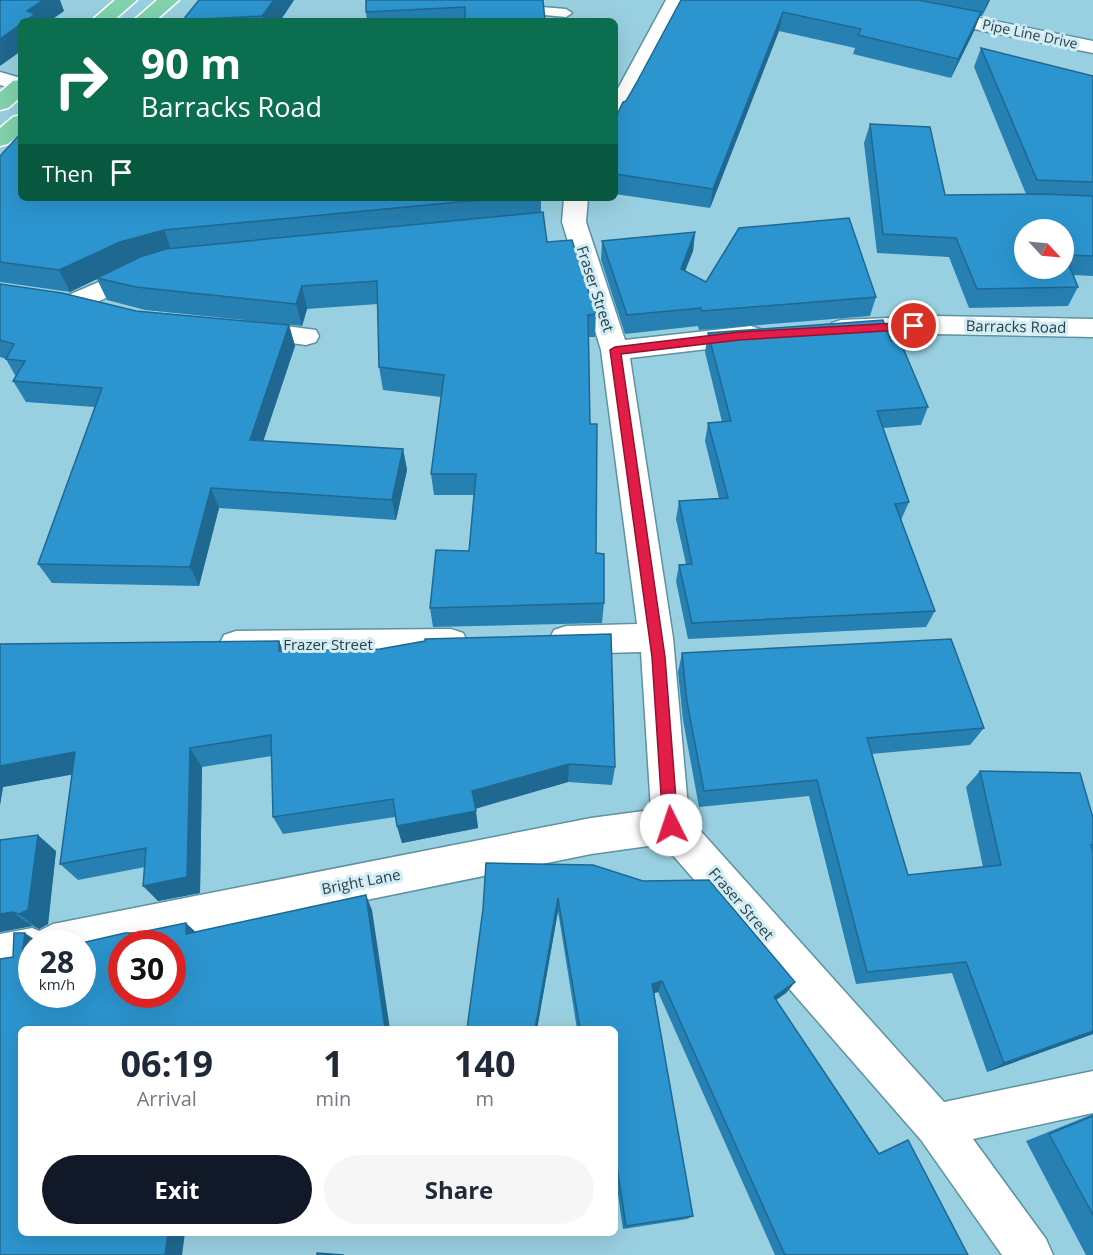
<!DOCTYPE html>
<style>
:root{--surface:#fff;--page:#f6f6f7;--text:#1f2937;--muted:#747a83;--accent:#111827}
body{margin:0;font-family:"Open Sans",sans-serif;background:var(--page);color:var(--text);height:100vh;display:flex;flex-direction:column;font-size:22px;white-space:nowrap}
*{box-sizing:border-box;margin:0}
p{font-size:20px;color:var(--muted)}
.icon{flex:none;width:33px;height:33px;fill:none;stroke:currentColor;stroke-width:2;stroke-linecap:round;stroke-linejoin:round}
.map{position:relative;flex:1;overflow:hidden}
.side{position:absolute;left:18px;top:1026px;width:600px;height:210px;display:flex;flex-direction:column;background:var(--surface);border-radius:9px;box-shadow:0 6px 24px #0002}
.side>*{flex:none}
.top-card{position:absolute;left:18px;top:18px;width:600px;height:183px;border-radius:9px;box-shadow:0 6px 24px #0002;background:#0b6e4f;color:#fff;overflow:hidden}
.needle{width:39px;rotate:116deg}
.buttons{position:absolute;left:1014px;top:219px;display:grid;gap:12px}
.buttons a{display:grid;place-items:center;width:60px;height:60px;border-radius:50%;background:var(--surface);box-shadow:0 6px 24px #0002;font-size:30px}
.speed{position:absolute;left:18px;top:930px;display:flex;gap:12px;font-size:30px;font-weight:700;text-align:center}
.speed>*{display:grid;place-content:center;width:78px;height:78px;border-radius:50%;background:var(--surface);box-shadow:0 6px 24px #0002;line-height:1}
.speed small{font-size:15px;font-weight:400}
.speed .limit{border:9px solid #d22;background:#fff;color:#111}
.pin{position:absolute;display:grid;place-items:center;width:51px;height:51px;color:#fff;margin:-26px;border:3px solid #fff;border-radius:50%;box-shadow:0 2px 6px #0007}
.me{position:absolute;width:66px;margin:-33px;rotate:356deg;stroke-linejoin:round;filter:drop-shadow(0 0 4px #0008)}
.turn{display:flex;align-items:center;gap:21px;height:126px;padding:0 24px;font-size:27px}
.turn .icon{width:78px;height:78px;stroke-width:2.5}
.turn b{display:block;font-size:42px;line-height:51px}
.then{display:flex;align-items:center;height:57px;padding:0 24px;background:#0003;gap:12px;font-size:22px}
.eta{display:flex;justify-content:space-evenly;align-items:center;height:102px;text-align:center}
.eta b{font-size:36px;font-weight:700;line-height:42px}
.cta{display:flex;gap:12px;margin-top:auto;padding:12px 24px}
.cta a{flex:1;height:69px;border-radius:36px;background:var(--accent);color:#fff;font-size:24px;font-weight:700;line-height:69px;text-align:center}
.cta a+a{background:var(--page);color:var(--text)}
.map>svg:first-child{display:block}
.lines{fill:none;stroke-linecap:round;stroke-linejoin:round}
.service-casing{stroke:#5c92a2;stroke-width:3}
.minor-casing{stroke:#5c92a2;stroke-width:3}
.primary-casing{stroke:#fff;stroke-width:3}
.service{fill:#fff;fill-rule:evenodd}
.minor{fill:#fff;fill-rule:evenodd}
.primary{fill:#81d2ad;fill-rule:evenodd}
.wall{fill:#2680b2}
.shaded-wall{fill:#1f6891}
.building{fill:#2c95cf;stroke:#1f6891;stroke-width:1.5;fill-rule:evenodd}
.route{fill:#e11d48;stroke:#92132f;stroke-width:1.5}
.labels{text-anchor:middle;stroke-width:6;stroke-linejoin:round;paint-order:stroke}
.far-street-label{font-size:14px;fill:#283f46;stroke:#d1ecf5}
.street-label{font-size:15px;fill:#283f46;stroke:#d1ecf5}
</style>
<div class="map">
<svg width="1093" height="1255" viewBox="0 0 1093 1255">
<rect width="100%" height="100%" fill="#99d0e1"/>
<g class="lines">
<!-- service casing -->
<g class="service-casing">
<path id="service" d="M516,5L566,9L572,13L566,17L511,12L510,9L511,6Z"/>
</g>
<!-- minor casing -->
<g class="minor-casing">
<g id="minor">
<path d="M666,0H686L626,114L623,119L615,121V94Z"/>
<path d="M850,0H890L1093,41V53L860,6L853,4Z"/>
<path d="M0,72L21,78V91L0,85Z"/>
<path d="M564,198H588L586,222L625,340L751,326L760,329L764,335L760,341L751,344L630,358L673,638L689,818L944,1102L1093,1071V1113L973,1139L1046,1239L1053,1255H1002L921,1140L663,844L591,854L152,944H122V950L82,958V944H32V968L0,974V934L32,928L39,931L53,924L591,818L651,810L641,652L566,654L554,650L549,640L554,630L566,626L637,624L601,350L562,222Z"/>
<path d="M143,263L152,265L156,271L152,277L82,309L73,312L64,309L60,303L64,297Z"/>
<path d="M936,316L1093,319V337L936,334L841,338L832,335L828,329L832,323L841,320Z"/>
<path d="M248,321L316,330L319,336L316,342L306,345L239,336L235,330L239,324Z"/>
<path d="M451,629L463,633L468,643L463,653L451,657L236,659L224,655L219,645L224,635L236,631Z"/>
</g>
</g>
<!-- primary casing -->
<g class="primary-casing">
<g id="primary">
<path d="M115,0H137L113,21H91Z"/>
<path d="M157,0H179L155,21H133Z"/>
<path d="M21,80V97L8,108L0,110V92L13,81Z"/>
<path d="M21,115V133L8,144L0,146V128L13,117Z"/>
</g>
</g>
<!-- service -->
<use href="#service" class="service"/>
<!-- minor -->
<use href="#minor" class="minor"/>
<!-- primary -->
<use href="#primary" class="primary"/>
</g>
<!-- wall -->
<g class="wall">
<path d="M199,0H294L280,21H183Z"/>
<path d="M543,0L545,21H367L366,12Z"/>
<path d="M681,0H990L982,16H980L974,31L951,78L853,54L855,48L779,31L710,208L615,194V119L638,80Z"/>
<path d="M981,48L1093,76V276L1073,275L1078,287L1068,306L969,308L949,257L877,253L864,143L870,124L945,195L1026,194L974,67Z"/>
<path d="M0,156L21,198H541V213L547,242L596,314L595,337H589L590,424L596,553L604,603L602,623L433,627L430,608L469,551L474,495H434L431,474L441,397L383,390L379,367L378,304L307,309L302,326L145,310L107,300L97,279L70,292L0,282Z"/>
<path d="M695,232L693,251L685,271L706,282L876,297L870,316L699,330L698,326L625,334L601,260L602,241Z"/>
<path d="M0,284L136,311L289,325L295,346L263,441L403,449L407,470L396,520L219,508L199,586L52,583L38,564L95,407L26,402L13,381L16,377L6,359L0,357Z"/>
<path d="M708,333L891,341L928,407L921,425L883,428L909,502L901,520L935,611L926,627L688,639L676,581L679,565L686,564L676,519L679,501L719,498L705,441L708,423L722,422L705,352Z"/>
<path d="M279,641L283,651L615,767L612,785L568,782L475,808L478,828L402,843L397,826L395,817L283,834L273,817L272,756L202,767L200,893L158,901L145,867L78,880L60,864L72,774L3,787L0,805V644Z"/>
<path d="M682,653L984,728L970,745L871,754L908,875L983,867L966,787L980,771L1093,818V1034L987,1072L952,973L856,984L809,796L699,807L683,720L678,672Z"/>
<path d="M0,840L56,851L48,924L39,929L32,926L0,932Z"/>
<path d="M486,863L795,982L786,993L776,1000L879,1153L908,1140L968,1255H775L658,992L654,993L693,1216L687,1219L623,1229L615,1174V1029H577L558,911L537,1029H467L483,909Z"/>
<path d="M1093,1114V1255H1086L1026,1141Z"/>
</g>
<!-- shaded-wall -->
<g class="shaded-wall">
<path d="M43,0H60L64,11L50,21H25L27,11Z"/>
<path d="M274,0H294L280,21H263L262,16Z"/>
<path d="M988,0H990L982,16Z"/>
<path d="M783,12L779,31L710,208L713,189Z"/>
<path d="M981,12L974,31L951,78L958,59Z"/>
<path d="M21,24V51L0,66V39Z"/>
<path d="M164,230L172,252L97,278V279L70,292L59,270L120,242Z"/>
<path d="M695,232L693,251L678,288L681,269Z"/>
<path d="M302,286L307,309L302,326L296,304Z"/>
<path d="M289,325L295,346L257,460L250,440Z"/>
<path d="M403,449L407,470L396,520L392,500Z"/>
<path d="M211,488L219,508L199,586L190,567Z"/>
<path d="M279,641L288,662L279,651Z"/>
<path d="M190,748L202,767L200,893L158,901L143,886Z"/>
<path d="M75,752L92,771L3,787L0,805V766Z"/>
<path d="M569,764L568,782L475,809L472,791Z"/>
<path d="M476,811L478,828L402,843L397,826Z"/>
<path d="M38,835L56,851L48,924L39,929L19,914Z"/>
<path d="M366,895L372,910L390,1029H383Z"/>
<path d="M558,898V911L537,1029H535Z"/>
<path d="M12,912L32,926L0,932V914Z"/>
<path d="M186,923L200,936L186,934Z"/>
<path d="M25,933L41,944H32V962L22,956Z"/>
<path d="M662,981L658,992L649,995L652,984Z"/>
<path d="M795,982L786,993L766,1007L774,997Z"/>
<path d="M1093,1031V1034L987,1072L1004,1063Z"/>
<path d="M168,1233H185L182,1255H165Z"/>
</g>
<!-- building -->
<g class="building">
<path d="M0,0H43L27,11L35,14L25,21H21V24L0,39Z"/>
<path d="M199,0H274L262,16L183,20Z"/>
<path d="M366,0H543L545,21H465V7L366,12Z"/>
<path d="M681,0H918L981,12L958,59L858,35L861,29L783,12L713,189L615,174V119L623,102L626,101L638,80Z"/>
<path d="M981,48L1093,76V182L1037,180Z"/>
<path d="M870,124L930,127L945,195L1042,194L1093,196V256L1065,255L1078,287L977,289L956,238L883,234ZM1024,230H1064V268H1024Z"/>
<path d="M21,133V198H501L164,230L120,242L59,270L0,262V156Z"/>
<path d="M543,212L547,242L572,240L596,314L588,315L590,424H597L596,553L604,554V603L430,608L436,550L469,551L476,474H431L444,375L379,367L377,281L302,286L296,304L136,287L97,278L140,257L166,249Z"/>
<path d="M849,218L876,297L702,311L701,308L627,315L602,241L695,232L681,269L706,282L739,228Z"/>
<path d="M0,284L62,293L136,311L289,325L250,440L403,449L392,500L211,488L190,567L38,564L102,388L13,381L25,361L6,359L14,344L0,340Z"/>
<path d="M883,320L891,341H900L928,407L877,411L909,502L895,504L935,611L692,623L679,565L692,564L679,501L728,498L708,423L731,421L708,333Z"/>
<path d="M611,634L615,767L569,764L472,791L476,811L397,826L393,799L273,817L271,735L190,748L187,877L143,886L146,848L60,864L75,752L0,766V644L279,641V651L380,649L425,641V639Z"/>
<path d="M951,639L984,728L867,738L908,875L1001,865L980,771L1080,773L1093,818V845H1091L1093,852V1031L1004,1063L966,962L867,972L817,780L704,791L687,702L682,653Z"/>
<path d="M38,835L28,910L19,914L12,912L0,914V840Z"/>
<path d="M486,863L593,865L643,881L709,880L795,982L774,997L879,1154L908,1140L968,1255H785L662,981L652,984L693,1216L626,1226L616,1161H615V1029H580L558,898L535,1029H467L483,909Z"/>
<path d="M366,895L385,1028L21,1029V1233H168L165,1255H0V959L13,957L14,933H25L22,956L32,954V994H82V944H77L125,933H137L186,923V934ZM122,944H172V994H122Z"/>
<path d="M1093,1116V1215L1049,1134Z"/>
<path d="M317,1253L344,1255H317Z"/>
</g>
<!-- route -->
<path class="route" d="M914,322L920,326L918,329L739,340L621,354L665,657L678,825L676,830L671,832L665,830L663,825L652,657L610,350L615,347L739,332Z"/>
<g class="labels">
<!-- far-street labels -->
<g class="far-street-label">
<text transform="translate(1030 34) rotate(12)" y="5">Pipe Line Drive</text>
</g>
<!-- street labels -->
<g class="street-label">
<text transform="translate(595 289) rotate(72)" y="5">Fraser Street</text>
<text transform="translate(1016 327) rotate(1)" y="5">Barracks Road</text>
<text x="328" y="650">Frazer Street</text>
<text transform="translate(361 882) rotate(-11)" y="5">Bright Lane</text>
<text transform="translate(741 904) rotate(49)" y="5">Fraser Street</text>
</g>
</g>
</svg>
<div class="buttons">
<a><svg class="needle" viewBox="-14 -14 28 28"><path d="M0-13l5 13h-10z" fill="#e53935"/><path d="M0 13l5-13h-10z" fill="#747a83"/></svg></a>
</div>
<div class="speed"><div>28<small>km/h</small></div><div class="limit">30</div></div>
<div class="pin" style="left:914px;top:326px;background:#d93025"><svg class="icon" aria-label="arrive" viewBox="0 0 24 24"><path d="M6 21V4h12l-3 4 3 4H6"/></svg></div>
<svg class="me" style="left:671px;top:825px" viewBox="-20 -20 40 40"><circle r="19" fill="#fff"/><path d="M0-13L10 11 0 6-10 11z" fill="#e11d48"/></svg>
<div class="top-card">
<div class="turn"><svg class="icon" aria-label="right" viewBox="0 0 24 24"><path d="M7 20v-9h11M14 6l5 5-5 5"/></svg><div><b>90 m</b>Barracks Road</div></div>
<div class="then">Then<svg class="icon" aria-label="arrive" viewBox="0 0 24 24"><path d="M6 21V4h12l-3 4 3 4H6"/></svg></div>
</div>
<section class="side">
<div class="eta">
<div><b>06:19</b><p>Arrival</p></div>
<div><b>1</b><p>min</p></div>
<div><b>140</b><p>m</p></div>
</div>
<div class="cta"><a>Exit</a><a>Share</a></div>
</section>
</div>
